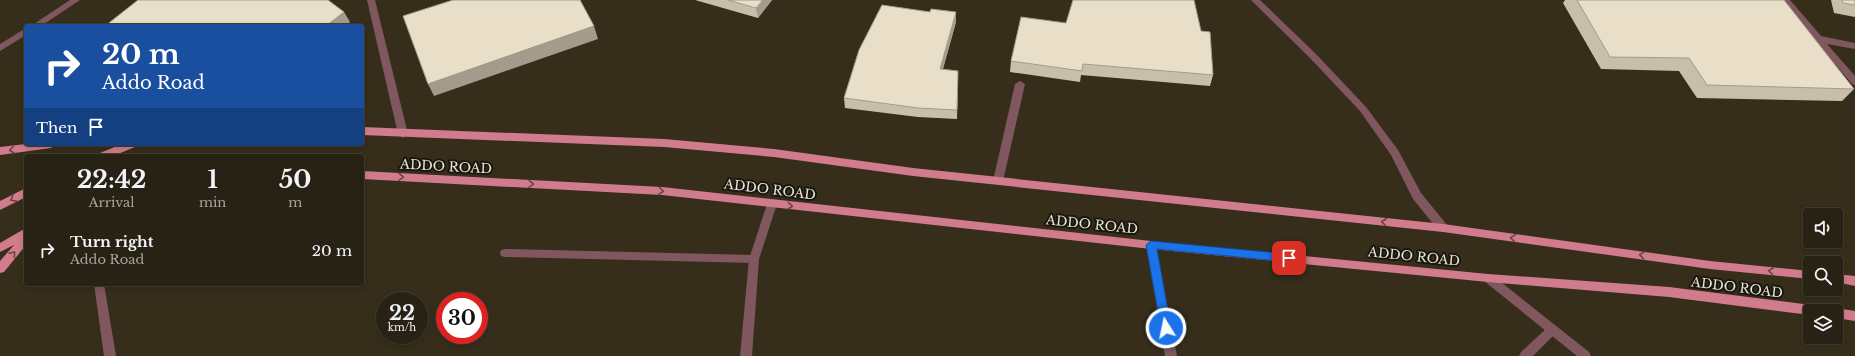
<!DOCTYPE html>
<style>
:root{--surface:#282214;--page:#342f22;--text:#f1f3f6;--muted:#a5a4a0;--line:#443f34}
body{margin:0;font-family:"Libre Baskerville",serif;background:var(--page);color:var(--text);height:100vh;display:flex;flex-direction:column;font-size:15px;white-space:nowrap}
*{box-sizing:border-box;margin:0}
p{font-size:13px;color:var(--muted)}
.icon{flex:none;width:22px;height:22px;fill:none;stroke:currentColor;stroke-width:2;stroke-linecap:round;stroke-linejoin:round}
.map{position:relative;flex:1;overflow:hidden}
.sheet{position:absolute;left:24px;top:154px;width:340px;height:132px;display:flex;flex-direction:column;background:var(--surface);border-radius:4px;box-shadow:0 2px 6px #0003,0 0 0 1px var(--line)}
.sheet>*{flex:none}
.top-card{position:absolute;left:24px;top:24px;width:340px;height:122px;border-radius:4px;box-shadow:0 2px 6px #0003,0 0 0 1px var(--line);background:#1a4fa0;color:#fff;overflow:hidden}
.buttons{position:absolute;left:1803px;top:208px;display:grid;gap:8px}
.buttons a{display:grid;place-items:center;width:40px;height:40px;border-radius:4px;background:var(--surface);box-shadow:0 2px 6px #0003,0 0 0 1px var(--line);font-size:20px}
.speed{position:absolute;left:376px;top:292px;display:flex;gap:8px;font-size:20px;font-weight:700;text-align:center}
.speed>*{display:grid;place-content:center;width:52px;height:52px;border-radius:50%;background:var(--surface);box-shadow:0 2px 6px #0003,0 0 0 1px var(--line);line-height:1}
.speed small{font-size:10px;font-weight:400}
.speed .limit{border:6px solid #d22;background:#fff;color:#111}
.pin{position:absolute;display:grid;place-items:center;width:34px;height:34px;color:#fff;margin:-17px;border-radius:8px;box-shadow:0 2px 6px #0006}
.me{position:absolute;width:44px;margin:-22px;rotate:350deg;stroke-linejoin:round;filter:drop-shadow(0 0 3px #0008)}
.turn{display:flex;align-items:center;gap:14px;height:84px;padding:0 12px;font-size:18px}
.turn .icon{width:52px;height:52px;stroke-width:2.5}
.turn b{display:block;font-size:28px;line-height:34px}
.then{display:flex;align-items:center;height:38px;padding:0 12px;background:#0003;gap:8px;font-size:15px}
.eta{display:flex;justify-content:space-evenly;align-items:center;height:68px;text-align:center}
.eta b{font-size:24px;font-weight:700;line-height:28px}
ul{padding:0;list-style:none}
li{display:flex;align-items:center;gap:12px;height:56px;padding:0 12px}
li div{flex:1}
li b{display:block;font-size:15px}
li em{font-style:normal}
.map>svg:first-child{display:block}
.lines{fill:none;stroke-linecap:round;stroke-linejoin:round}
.lane{fill:#81575f;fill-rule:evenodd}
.street{fill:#81575f;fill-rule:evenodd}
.primary{fill:#d17c8d;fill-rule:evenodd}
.wall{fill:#c8bfab}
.shaded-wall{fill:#a39b8b}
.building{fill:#e9dec7;stroke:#a39b8b}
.oneway{stroke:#6c4447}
.route{fill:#1a73e8;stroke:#114b97}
.labels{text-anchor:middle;stroke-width:4;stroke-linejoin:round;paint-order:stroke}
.street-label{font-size:13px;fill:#eae5d9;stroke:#1a170e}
</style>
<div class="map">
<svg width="1855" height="356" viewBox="0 0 1855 356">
<rect width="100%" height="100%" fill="#362e1b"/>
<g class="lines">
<!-- lane -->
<g class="lane">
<path d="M1020,81L1025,84L1003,181L1002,184H994L993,181L1015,84Z"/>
<path d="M505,249L754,255L758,256L759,259L758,262L754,263L505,257L501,256L500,253L501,250Z"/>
<path d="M1552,325L1556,327L1558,330L1556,333L1533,356H1519L1521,352L1548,327Z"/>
</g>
<!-- street -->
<g class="street">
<path d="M70,0H80L41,26H31Z"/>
<path d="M367,0H375L408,134L403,138L398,134Z"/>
<path d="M1251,0H1260L1316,54L1366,107L1398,150L1421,193L1447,225L1448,228L1447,231H1439L1413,199L1391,155L1360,111L1310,58Z"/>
<path d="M1781,0H1790L1821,36L1855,43V49L1827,44L1855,76V85L1852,84Z"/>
<path d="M26,28V35L0,51V44Z"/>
<path d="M772,200L776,201L777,204L759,259L752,356H740L749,259L767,204L768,201Z"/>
<path d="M1151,241L1155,242L1156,245L1177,356H1165L1146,245L1147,242Z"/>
<path d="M1488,274L1492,275L1589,352L1591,356H1577L1484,281L1483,278L1484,275Z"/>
<path d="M94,284H104L116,356H104Z"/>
</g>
<!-- primary -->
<g class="primary">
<path d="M362,127L664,139L774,149L913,168L1443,224L1710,261L1810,271V279L1710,269L1443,232L913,176L774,157L664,147L362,135Z"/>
<path d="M26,144H56L51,148L0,155V147Z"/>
<path d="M122,144H137L135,147L113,156H98L100,153Z"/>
<path d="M362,171L662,187L1151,241L1488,274L1669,287L1819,306L1823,308L1825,311H1810V315L1669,297L1488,282L1151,249L662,195L362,179Z"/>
<path d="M26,188V197L0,210V201Z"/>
<path d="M26,228V245L4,272L0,273V261L14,245L0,252V243Z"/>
<path d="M1836,274L1855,276V286L1836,282Z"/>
<path d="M1836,308L1855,311V321L1836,318V311H1831Z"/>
</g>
</g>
<!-- wall -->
<g class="wall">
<path d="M695,0H772L758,18Z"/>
<path d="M1565,0H1784L1854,89L1842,101L1697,98L1679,71L1601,69L1563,3Z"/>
<path d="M1831,0H1855V17L1834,13Z"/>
<path d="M930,12H956V22L943,69L958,71L957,119L918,117L845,108L844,98Z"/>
<path d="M1066,23L1201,31L1213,75L1210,86L1081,75L1080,82L1010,72L1011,61Z"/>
</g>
<!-- shaded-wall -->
<g class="shaded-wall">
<path d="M763,0H772L758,18L756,8Z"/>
<path d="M344,12L350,22L345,26H326Z"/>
<path d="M956,12V22L940,78V69Z"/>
<path d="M594,26L598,39L434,96L428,84Z"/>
</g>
<!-- building -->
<g class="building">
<path d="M138,0H328L344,12L326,26H105Z"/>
<path d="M453,0H580L594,26L428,84L403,16Z"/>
<path d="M728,0H763L756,8Z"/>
<path d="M1073,0H1194L1201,31L1210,32L1213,75L1083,64L1082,71L1011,61L1021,17L1066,23Z"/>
<path d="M1577,0H1784L1854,89L1707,85L1689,58L1610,57Z"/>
<path d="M1842,0H1855V5L1843,3Z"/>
<path d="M882,5L930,12L931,9L956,12L940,69L958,71L957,110L918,108L844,98L859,50Z"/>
</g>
<!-- one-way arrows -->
<defs><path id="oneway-chevron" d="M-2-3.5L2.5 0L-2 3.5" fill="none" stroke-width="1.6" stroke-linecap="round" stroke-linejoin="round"/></defs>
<g class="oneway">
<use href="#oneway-chevron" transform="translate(12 150) rotate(173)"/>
<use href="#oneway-chevron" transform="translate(401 177) rotate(3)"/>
<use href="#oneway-chevron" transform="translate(531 184) rotate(3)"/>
<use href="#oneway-chevron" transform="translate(661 191) rotate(5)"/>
<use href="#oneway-chevron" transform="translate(13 199) rotate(152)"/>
<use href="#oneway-chevron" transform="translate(790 206) rotate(6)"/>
<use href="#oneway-chevron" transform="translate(1384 222) rotate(-174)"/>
<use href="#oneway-chevron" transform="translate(1513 238) rotate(-172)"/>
<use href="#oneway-chevron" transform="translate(13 254) rotate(-50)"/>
<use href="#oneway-chevron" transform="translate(1642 255) rotate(-172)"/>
<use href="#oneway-chevron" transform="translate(1771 271) rotate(-174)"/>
</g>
<!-- route -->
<path class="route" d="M1151,241L1289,254L1294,258L1289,262L1157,249L1171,328L1170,331H1162L1161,328L1146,245Z"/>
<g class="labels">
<!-- street labels -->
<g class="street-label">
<text transform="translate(446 166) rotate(3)" y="5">ADDO ROAD</text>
<text transform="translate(770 189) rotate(7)" y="5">ADDO ROAD</text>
<text transform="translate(1092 224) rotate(6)" y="5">ADDO ROAD</text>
<text transform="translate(1414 256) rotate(6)" y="5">ADDO ROAD</text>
<text transform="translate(1737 287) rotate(7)" y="5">ADDO ROAD</text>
</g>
</g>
</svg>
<div class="buttons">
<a><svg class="icon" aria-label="sound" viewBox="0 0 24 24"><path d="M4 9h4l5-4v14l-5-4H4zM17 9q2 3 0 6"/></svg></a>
<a><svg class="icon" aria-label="search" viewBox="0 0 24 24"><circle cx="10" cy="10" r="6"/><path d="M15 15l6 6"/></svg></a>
<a><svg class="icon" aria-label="layers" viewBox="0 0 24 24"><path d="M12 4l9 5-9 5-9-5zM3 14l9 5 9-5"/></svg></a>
</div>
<div class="speed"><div>22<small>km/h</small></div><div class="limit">30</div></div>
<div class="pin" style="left:1289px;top:258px;background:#d93025"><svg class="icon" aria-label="arrive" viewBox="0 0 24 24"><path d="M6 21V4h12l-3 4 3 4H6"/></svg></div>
<svg class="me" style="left:1166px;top:328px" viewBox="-20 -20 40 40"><circle r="17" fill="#1a73e8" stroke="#fff" stroke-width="3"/><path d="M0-11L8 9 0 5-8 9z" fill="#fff"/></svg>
<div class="top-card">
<div class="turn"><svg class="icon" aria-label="right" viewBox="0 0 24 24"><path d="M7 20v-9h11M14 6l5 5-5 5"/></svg><div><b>20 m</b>Addo Road</div></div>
<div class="then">Then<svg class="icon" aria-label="arrive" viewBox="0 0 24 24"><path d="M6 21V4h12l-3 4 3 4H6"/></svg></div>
</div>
<section class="sheet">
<div class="eta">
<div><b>22:42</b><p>Arrival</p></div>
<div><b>1</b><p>min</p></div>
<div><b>50</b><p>m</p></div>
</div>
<ul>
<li><svg class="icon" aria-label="right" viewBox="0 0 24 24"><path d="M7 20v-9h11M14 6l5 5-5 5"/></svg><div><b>Turn right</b><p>Addo Road</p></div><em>20 m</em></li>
</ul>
</section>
</div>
